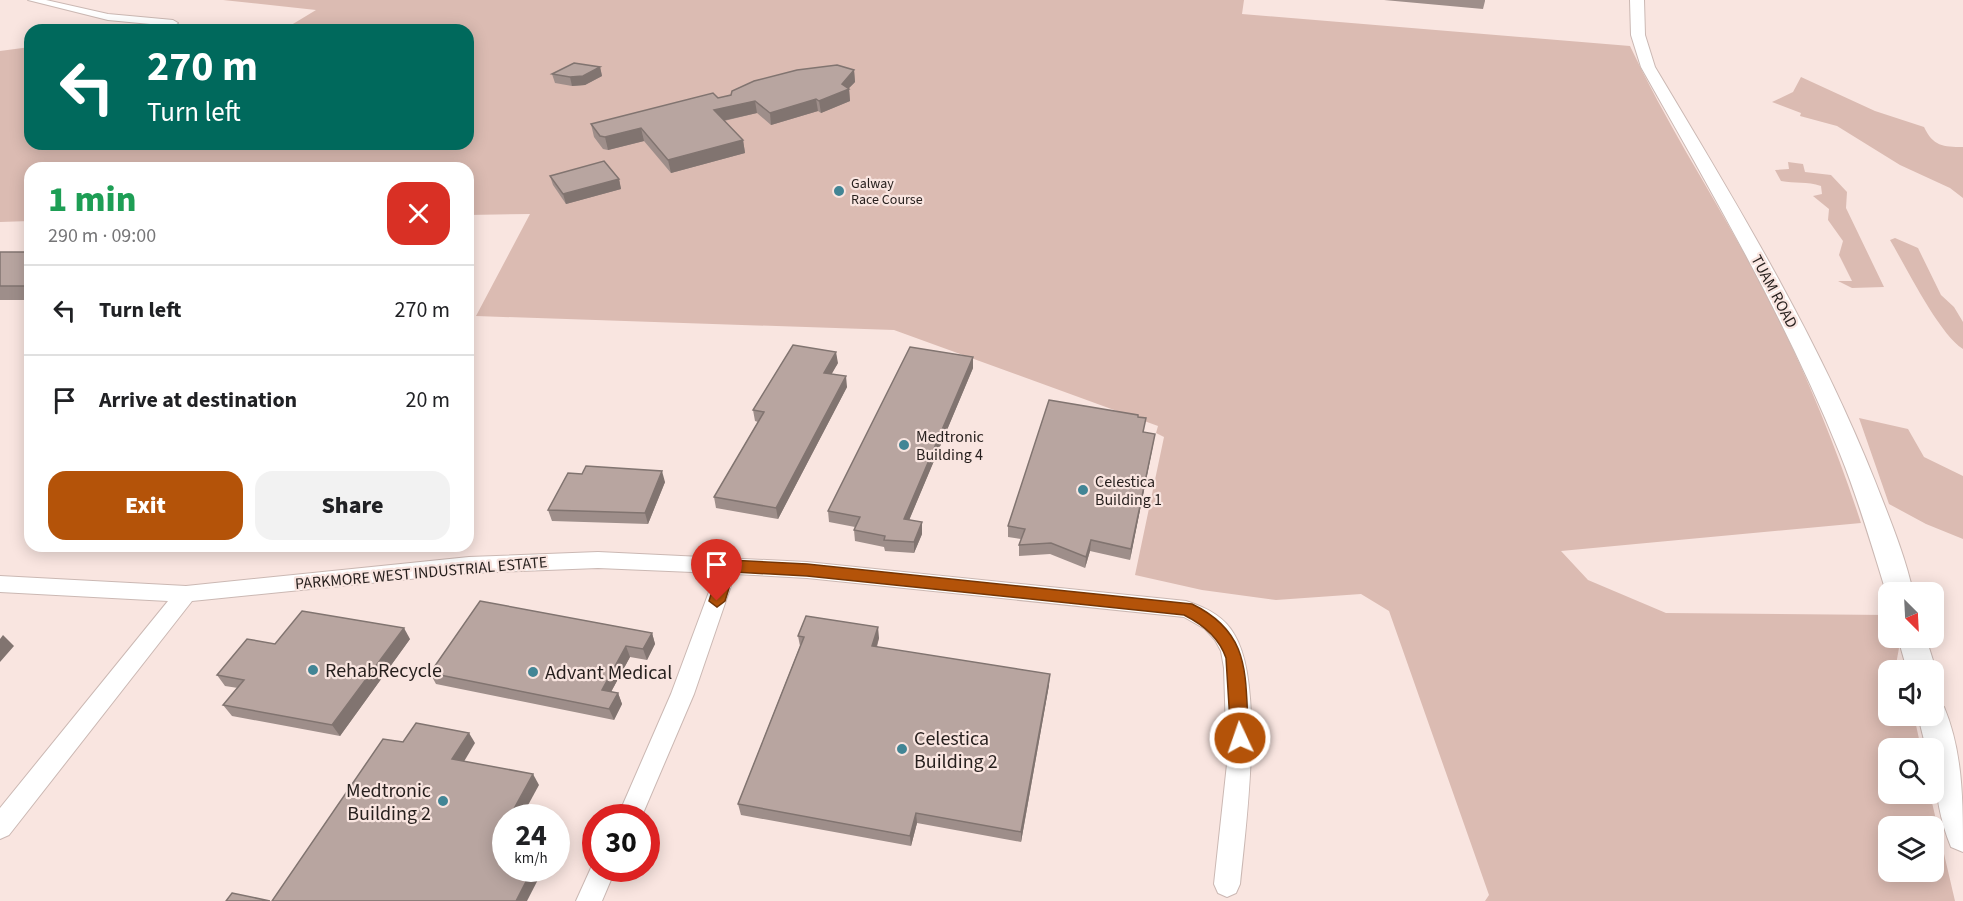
<!DOCTYPE html>
<meta charset="utf-8">
<style>
:root{--surface:#fff;--page:#f2f2f2;--text:#202124;--muted:#757577;--line:#e0e0e0;--accent:#b45309}
body{margin:0;font-family:"Source Sans 3",sans-serif;background:var(--page);color:var(--text);height:100vh;display:flex;flex-direction:column;font-size:22px;white-space:nowrap}
*{box-sizing:border-box;margin:0}
p{font-size:20px;color:var(--muted)}
.icon{flex:none;width:33px;height:33px;fill:none;stroke:currentColor;stroke-width:2;stroke-linecap:round;stroke-linejoin:round}
.map{position:relative;flex:1;overflow:hidden}
.drawer{position:absolute;left:24px;top:162px;width:450px;height:390px;display:flex;flex-direction:column;background:var(--surface);border-radius:18px;box-shadow:0 3px 15px #0003}
.drawer>*{flex:none}
.banner{position:absolute;left:24px;top:24px;width:450px;height:126px;border-radius:18px;box-shadow:0 3px 15px #0003;background:#00695c;color:#fff;overflow:hidden}
.needle{width:39px;rotate:156deg}
.buttons{position:absolute;left:1878px;top:582px;display:grid;gap:12px}
.buttons a{display:grid;place-items:center;width:66px;height:66px;border-radius:12px;background:var(--surface);box-shadow:0 3px 15px #0003;font-size:30px}
.speed{position:absolute;left:492px;top:804px;display:flex;gap:12px;font-size:30px;font-weight:700;text-align:center}
.speed>*{display:grid;place-content:center;width:78px;height:78px;border-radius:50%;background:var(--surface);box-shadow:0 3px 15px #0003;line-height:1}
.speed small{font-size:15px;font-weight:400}
.speed .limit{border:9px solid #d22;background:#fff;color:#111}
.pin{position:absolute;display:grid;place-items:center;width:51px;height:51px;color:#fff;margin:-62px -26px;border-radius:50% 50% 50% 0;rotate:-45deg;box-shadow:0 0 6px #0007}
.pin .icon{rotate:45deg}
.me{position:absolute;width:66px;margin:-33px;rotate:357deg;stroke-linejoin:round;filter:drop-shadow(0 0 4px #0008)}
.turn{display:flex;align-items:center;gap:21px;height:126px;padding:0 24px;font-size:27px}
.turn .icon{width:78px;height:78px;stroke-width:2.5}
.turn b{display:block;font-size:42px;line-height:51px}
.round{display:grid;place-items:center;flex:none;width:63px;height:63px;border-radius:18px;background:var(--page)}
.head{display:flex;align-items:center;justify-content:space-between;height:102px;padding:0 24px}
h1{font-size:36px;font-weight:800;line-height:45px;color:#1e9e55}
.action{display:flex;gap:12px;margin-top:auto;padding:12px 24px}
.action a{flex:1;height:69px;border-radius:18px;background:var(--accent);color:#fff;font-size:24px;font-weight:800;line-height:69px;text-align:center}
.action a+a{background:var(--page);color:var(--text)}
ul{padding:0;list-style:none}
li{display:flex;align-items:center;gap:18px;height:90px;padding:0 24px;border-top:2px solid var(--line)}
li div{flex:1}
li b{display:block;font-size:22px}
li em{font-style:normal}
.map>svg:first-child{display:block}
.green{fill:#dbbbb2;fill-rule:evenodd}
.lines{fill:none;stroke-linecap:round;stroke-linejoin:round}
.minor-casing{stroke:#cbb8b3;stroke-width:2}
.major-casing{stroke:#cbb8b3;stroke-width:2}
.minor{fill:#fff;fill-rule:evenodd}
.major{fill:#fff;fill-rule:evenodd}
.wall{fill:#9e8e8a}
.shaded-wall{fill:#817470}
.building{fill:#b8a5a0;stroke:#817470;stroke-width:1.5}
.route{fill:#b45309;stroke:#753606;stroke-width:1.5}
.poi-dot{fill:#428595;stroke:#f9e5e0;stroke-width:2}
.labels{text-anchor:middle;stroke-width:4.5;stroke-linejoin:round;paint-order:stroke}
.far-poi-label{font-size:14px;fill:#261f1d;stroke:#f9e5e0;text-anchor:start}
.street-label{font-size:16px;fill:#261f1d;stroke:#f9e5e0}
.poi-label{font-size:16px;fill:#261f1d;stroke:#f9e5e0;text-anchor:start}
.near-poi-label{font-size:20px;fill:#261f1d;stroke:#f9e5e0;text-anchor:start}
</style>
<div class="map">
<svg width="1963" height="901" viewBox="0 0 1963 901">
<rect width="100%" height="100%" fill="#f9e5e0"/>
<!-- green -->
<g class="green">
<path d="M223,0H1244L1242,14L1630,46C1665,121 1710,190 1749,262C1794,344 1832,434 1861,523L1561,551L1588,580L1666,613L1888,615V638H1896L1899,648L1895,670H1888V716H1914L1921,748H1888V794H1930L1955,901H1485L1489,895L1389,611L1361,594L1276,600L1202,590L1135,575L1164,437L1156,433L1158,426L894,330L476,316L530,214L468,215V168H30V221L0,222V51L30,47V144H468V30H283L316,10ZM1888,826H1934V872H1888Z"/>
<path d="M1801,77L1875,111L1924,127C1933,146 1943,147 1963,147V198L1950,188L1900,165L1837,126L1800,116L1801,113L1772,102L1793,92Z"/>
<path d="M1788,162L1803,164L1805,172L1831,175L1847,192L1846,208L1884,287L1852,288L1838,281H1852L1839,255L1843,241L1828,220L1829,209L1813,196L1822,194L1821,186C1807,181 1795,184 1781,181L1775,170L1789,169Z"/>
<path d="M1895,238L1918,248L1941,295L1954,307L1963,322V349C1939,334 1906,267 1890,240Z"/>
<path d="M1859,418L1908,429L1924,457L1963,476V539L1926,524L1889,504Z"/>
</g>
<g class="lines">
<!-- minor casing -->
<g class="minor-casing">
<g id="minor">
<path d="M28,0H46L108,14L173,20L178,23L167,30H154L161,25L108,20Z"/>
<path d="M598,552L807,562L1186,601C1205,607 1224,616 1234,634C1265,684 1246,824 1240,884L1236,893L1227,897L1218,893L1214,884L1227,764L1224,668L1221,651L1215,640L1205,629L1184,617L807,578L735,574L694,694L641,818H617L671,694L716,573L598,568L469,573L192,601L9,835L0,839V808L168,601L0,592V576L186,586L469,557Z"/>
<path d="M595,859L596,868H616L602,901H576Z"/>
</g>
</g>
<!-- major casing -->
<g class="major-casing">
<g id="major">
<path d="M1630,0H1644L1645,35L1655,67C1735,201 1817,335 1875,481C1889,517 1905,555 1913,592H1888V596L1886,592C1872,546 1858,499 1840,454C1786,319 1712,193 1641,67L1631,35Z"/>
<path d="M1898,638H1926L1936,670L1934,674V670H1907Z"/>
<path d="M1934,703L1944,707C1963,752 1963,802 1963,852L1951,847C1938,816 1934,782 1934,748H1926L1918,716H1934Z"/>
</g>
</g>
<!-- minor -->
<use href="#minor" class="minor"/>
<!-- major -->
<use href="#major" class="major"/>
</g>
<!-- wall -->
<g class="wall">
<path d="M1384,0H1485V1L1483,9Z"/>
<path d="M600,67L602,76L585,85L572,86L555,83L552,74Z"/>
<path d="M854,70L855,82L849,88L850,101L821,113L818,111L771,125L757,113L724,121L743,140L745,153L671,173L644,141L608,150L603,149L594,137L591,124Z"/>
<path d="M550,176L619,179L621,189L566,204L553,185Z"/>
<rect x="0" y="252" width="30" height="48"/>
<path d="M973,357V368L909,520L922,534L914,553L885,551L884,547L855,541L854,530L855,527L829,522L828,511Z"/>
<path d="M838,363L831,374L847,387L778,519L716,508L714,497L758,422L755,421L753,410Z"/>
<path d="M1138,417L1144,432L1153,445L1130,560L1090,551L1085,568L1050,554L1019,556V545L1021,539L1008,537V526Z"/>
<path d="M582,474L665,482L648,524L552,521L548,510Z"/>
<path d="M652,633L655,644L647,660L630,657L611,692L618,693L622,704L614,720L436,684L430,673Z"/>
<path d="M798,636L879,638L877,647L1049,685L1021,842L917,823L911,846L741,815L738,804L800,646Z"/>
<path d="M410,639L340,736L232,716L223,705L238,688L225,686L217,675L275,644Z"/>
</g>
<!-- shaded-wall -->
<g class="shaded-wall">
<path d="M600,67L602,76L585,85L572,86L570,77Z"/>
<path d="M854,70L855,82L848,89H849L850,101L821,113L819,101L842,84Z"/>
<path d="M816,99L818,111L771,125L770,113Z"/>
<path d="M755,101L757,113L717,122L714,110Z"/>
<path d="M641,128L644,141L608,150L605,137Z"/>
<path d="M743,140L745,153L671,173L668,160Z"/>
<path d="M619,179L621,189L566,204L563,194Z"/>
<path d="M836,352L838,363L826,384L824,373Z"/>
<path d="M973,357V368L905,530L904,519Z"/>
<path d="M846,376L847,387L778,519L776,508Z"/>
<path d="M1155,434L1153,445L1130,560L1131,549Z"/>
<path d="M662,471L665,482L648,524L645,513Z"/>
<path d="M922,522V534L914,553V542Z"/>
<path d="M1091,540L1090,551L1085,568L1086,557Z"/>
<path d="M878,627L879,638L873,657L872,646Z"/>
<path d="M404,628L410,639L340,736L332,725Z"/>
<path d="M652,633L655,644L647,660L643,649Z"/>
<path d="M3,635L14,646L0,662V639Z"/>
<path d="M626,646L630,657L606,701L602,690Z"/>
<path d="M1050,674L1049,685L1021,842V832Z"/>
<path d="M618,693L622,704L614,720L609,709Z"/>
<path d="M469,733L475,743L459,770L452,759Z"/>
<path d="M533,774L539,785L521,818H511L510,816Z"/>
<path d="M916,813L917,823L911,846L910,836Z"/>
<path d="M556,827L561,835L556,844Z"/>
<path d="M533,868H544L527,901H516Z"/>
</g>
<!-- building -->
<g class="building">
<path d="M574,63L600,67L583,76L570,77L552,74Z"/>
<path d="M837,65L854,70L842,84L849,89L819,101L816,99L770,113L755,101L714,110L743,140L668,160L641,128L605,137L600,136L591,124L713,93L718,98L731,95L732,91L754,81L797,70Z"/>
<path d="M604,161L619,179L563,194L550,176Z"/>
<rect x="0" y="252" width="30" height="34"/>
<path d="M793,345L836,352L824,373L846,376L776,508L714,497L764,412L753,410Z"/>
<path d="M910,347L973,357L904,519L922,522L914,542L884,540L885,536L854,530L860,517L828,511Z"/>
<path d="M1049,400L1138,415V417L1146,418L1143,432L1155,434L1131,549L1091,540L1086,557L1051,543L1019,545L1025,529L1008,526Z"/>
<path d="M586,466L662,471L645,513L548,510L568,473L582,474Z"/>
<path d="M480,601L652,633L643,649L626,646L602,690L618,693L609,709L430,673Z"/>
<path d="M302,611L404,628L332,725L223,705L244,680L217,675L247,639L275,644Z"/>
<path d="M806,616L878,627L872,646L1050,674L1021,832L916,813L910,836L738,804L804,637L798,636Z"/>
<path d="M416,723L469,733L452,759L533,774L510,816L518,818H506V868H533L516,901H272L383,739L403,742Z"/>
<path d="M232,893L270,901H226Z"/>
</g>
<!-- route -->
<path class="route" d="M728,560L807,564L1192,604C1254,634 1244,679 1249,738L1246,744L1240,746L1234,744L1231,738L1226,658C1219,637 1202,624 1184,615L807,576L734,572L725,601L717,607L709,601L720,566Z"/>
<!-- markers -->
<g class="poi-dot">
<circle cx="839" cy="191" r="6"/>
<circle cx="904" cy="445" r="6"/>
<circle cx="1083" cy="490" r="6"/>
<circle cx="313" cy="670" r="6"/>
<circle cx="533" cy="672" r="6"/>
<circle cx="902" cy="749" r="6"/>
<circle cx="443" cy="801" r="6"/>
</g>
<g class="labels">
<!-- far-poi labels -->
<g class="far-poi-label">
<text x="851" y="188">Galway<tspan x="851" dy="16">Race Course</tspan></text>
</g>
<!-- street labels -->
<g class="street-label">
<text transform="translate(1775 291) rotate(62)" y="6">TUAM ROAD</text>
<text transform="translate(421 572) rotate(-5)" y="6">PARKMORE WEST INDUSTRIAL ESTATE</text>
</g>
<!-- poi labels -->
<g class="poi-label">
<text x="916" y="442">Medtronic<tspan x="916" dy="18">Building 4</tspan></text>
<text x="1095" y="487">Celestica<tspan x="1095" dy="18">Building 1</tspan></text>
</g>
<!-- near-poi labels -->
<g class="near-poi-label">
<text x="325" y="677">RehabRecycle</text>
<text x="545" y="679">Advant Medical</text>
<text x="914" y="745">Celestica<tspan x="914" dy="23">Building 2</tspan></text>
<text x="431" y="797" text-anchor="end">Medtronic<tspan x="431" dy="23">Building 2</tspan></text>
</g>
</g>
</svg>
<div class="buttons">
<a><svg class="needle" viewBox="-14 -14 28 28"><path d="M0-13l5 13h-10z" fill="#e53935"/><path d="M0 13l5-13h-10z" fill="#757577"/></svg></a>
<a><svg class="icon" aria-label="sound" viewBox="0 0 24 24"><path d="M4 9h4l5-4v14l-5-4H4zM17 9q2 3 0 6"/></svg></a>
<a><svg class="icon" aria-label="search" viewBox="0 0 24 24"><circle cx="10" cy="10" r="6"/><path d="M15 15l6 6"/></svg></a>
<a><svg class="icon" aria-label="layers" viewBox="0 0 24 24"><path d="M12 4l9 5-9 5-9-5zM3 14l9 5 9-5"/></svg></a>
</div>
<div class="speed"><div>24<small>km/h</small></div><div class="limit">30</div></div>
<div class="pin" style="left:717px;top:601px;background:#d93025"><svg class="icon" aria-label="arrive" viewBox="0 0 24 24"><path d="M6 21V4h12l-3 4 3 4H6"/></svg></div>
<svg class="me" style="left:1240px;top:738px" viewBox="-20 -20 40 40"><circle r="17" fill="#b45309" stroke="#fff" stroke-width="3"/><path d="M0-11L8 9 0 5-8 9z" fill="#fff"/></svg>
<div class="banner">
<div class="turn"><svg class="icon" aria-label="left" viewBox="0 0 24 24"><path d="M17 20v-9H6M10 6l-5 5 5 5"/></svg><div><b>270 m</b>Turn left</div></div>
</div>
<section class="drawer">
<div class="head"><div><h1>1 min</h1><p>290 m · 09:00</p></div><a class="round" style="background:#d93025;color:#fff"><svg class="icon" aria-label="close" viewBox="0 0 24 24"><path d="M6 6l12 12M18 6L6 18"/></svg></a></div>
<ul>
<li><svg class="icon" aria-label="left" viewBox="0 0 24 24"><path d="M17 20v-9H6M10 6l-5 5 5 5"/></svg><div><b>Turn left</b></div><em>270 m</em></li>
<li><svg class="icon" aria-label="arrive" viewBox="0 0 24 24"><path d="M6 21V4h12l-3 4 3 4H6"/></svg><div><b>Arrive at destination</b></div><em>20 m</em></li>
</ul>
<div class="action"><a>Exit</a><a>Share</a></div>
</section>
</div>
